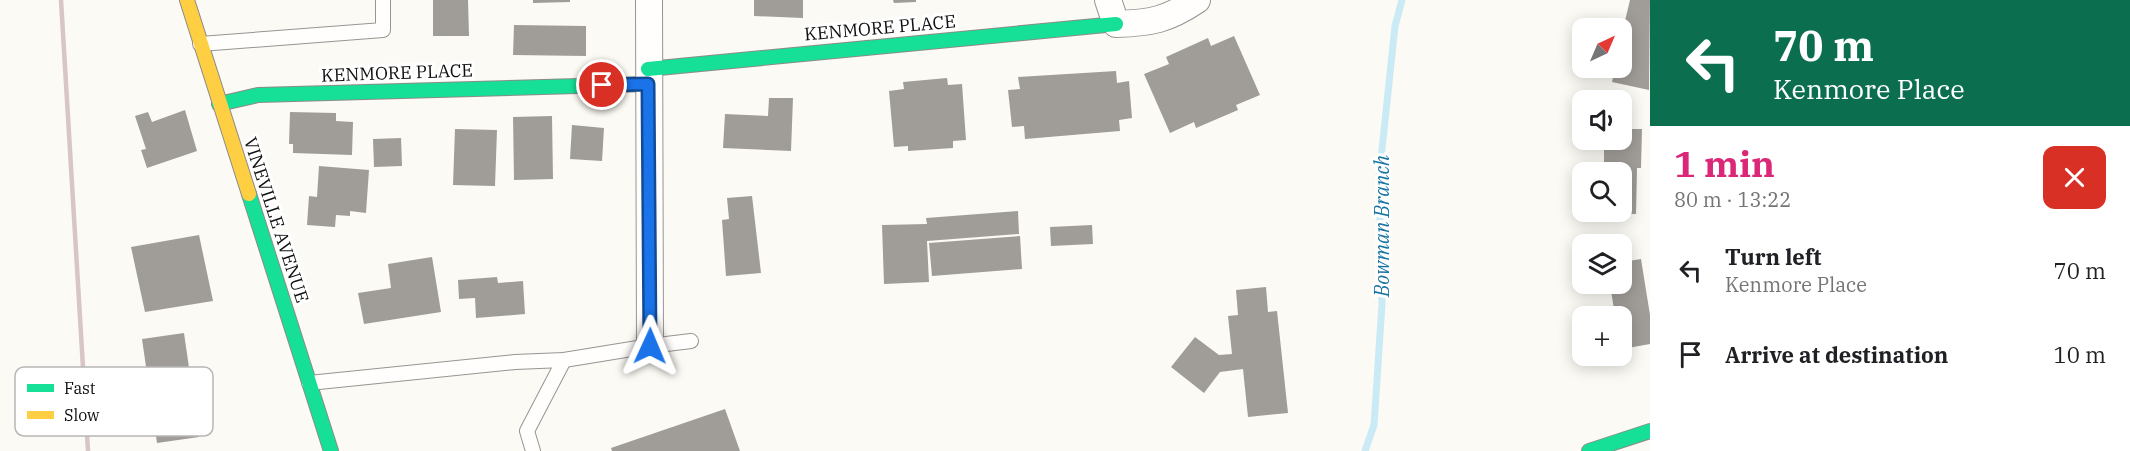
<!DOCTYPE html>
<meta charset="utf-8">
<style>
:root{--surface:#fff;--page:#f6f6f6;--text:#202124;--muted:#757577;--accent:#db2777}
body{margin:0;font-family:"IBM Plex Serif",serif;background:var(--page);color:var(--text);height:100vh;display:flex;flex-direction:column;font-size:22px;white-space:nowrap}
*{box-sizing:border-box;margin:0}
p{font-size:20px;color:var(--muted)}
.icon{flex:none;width:33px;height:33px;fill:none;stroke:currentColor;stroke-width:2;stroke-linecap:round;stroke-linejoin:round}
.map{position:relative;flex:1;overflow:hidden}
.sheet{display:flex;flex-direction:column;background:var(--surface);width:480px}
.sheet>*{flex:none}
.guide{background:#0b6e4f;color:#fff;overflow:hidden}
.needle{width:39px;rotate:44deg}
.buttons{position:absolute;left:1572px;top:18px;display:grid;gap:12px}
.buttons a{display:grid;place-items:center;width:60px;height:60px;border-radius:12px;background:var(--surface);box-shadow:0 3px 15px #0003;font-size:30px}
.pin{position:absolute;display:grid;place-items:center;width:51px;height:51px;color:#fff;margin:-26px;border:3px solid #fff;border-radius:50%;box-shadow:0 2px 6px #0007}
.me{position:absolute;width:66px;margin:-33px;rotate:1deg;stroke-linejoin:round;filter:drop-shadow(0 0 4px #0008)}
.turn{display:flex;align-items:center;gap:21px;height:126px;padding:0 24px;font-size:27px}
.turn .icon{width:78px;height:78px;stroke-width:2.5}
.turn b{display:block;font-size:42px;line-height:51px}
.round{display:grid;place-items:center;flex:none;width:63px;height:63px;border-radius:12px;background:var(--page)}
.headline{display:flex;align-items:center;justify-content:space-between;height:102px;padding:0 24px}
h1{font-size:36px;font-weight:800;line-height:45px;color:var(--accent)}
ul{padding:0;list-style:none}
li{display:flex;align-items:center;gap:18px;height:84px;padding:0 24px}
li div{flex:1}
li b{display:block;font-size:22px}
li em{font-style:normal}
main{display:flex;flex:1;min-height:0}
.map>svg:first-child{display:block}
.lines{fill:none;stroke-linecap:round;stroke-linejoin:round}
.stream{stroke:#caebf6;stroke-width:7}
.building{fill:#a09d99}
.lane-casing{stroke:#969592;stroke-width:16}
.street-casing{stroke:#969592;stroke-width:28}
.fast-casing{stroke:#8c8b89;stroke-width:16}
.slow-casing{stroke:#8c8b89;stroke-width:16}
.lane{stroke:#fffefd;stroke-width:14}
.street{stroke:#fffefd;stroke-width:26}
.fast{stroke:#16e098;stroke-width:14}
.slow{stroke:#ffcf43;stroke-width:14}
.rail{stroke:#d8c5c7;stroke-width:4.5}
.route-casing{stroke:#114b97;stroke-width:15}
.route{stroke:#1a73e8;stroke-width:10}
.labels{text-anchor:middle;stroke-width:6;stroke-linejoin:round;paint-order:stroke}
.street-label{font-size:18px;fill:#0f0f0f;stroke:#fff}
.water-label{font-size:20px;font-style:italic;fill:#1673a2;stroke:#fff}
.key{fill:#fff;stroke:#b7b7b7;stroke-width:1.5}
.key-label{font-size:16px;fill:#0f0f0f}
</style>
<main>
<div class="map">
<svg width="1650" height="451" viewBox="0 0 1650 451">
<rect width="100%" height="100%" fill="#fcfaf4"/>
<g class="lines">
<!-- stream -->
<path class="stream" d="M1365,451L1374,425L1382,304L1379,178L1395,26L1402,0"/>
</g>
<!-- building -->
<g class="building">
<path d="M433,0H468L469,36H433Z"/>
<path d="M533,0H570V2L533,3Z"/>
<path d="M754,0H803V18L754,16Z"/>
<path d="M893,0H916V2L894,3Z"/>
<path d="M1630,0H1650L1649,90L1612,82L1615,68H1622V28H1609L1611,22L1624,25Z"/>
<path d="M514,25L586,26V56L513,55Z"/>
<path d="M1234,36L1260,95L1236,105L1238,110L1196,128L1194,122L1170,133L1144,74L1169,64L1166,57L1208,38L1211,46Z"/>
<path d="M1116,71L1117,83L1129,81L1132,118L1119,120L1120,131L1025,139L1024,126L1012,127L1008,90L1020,89L1018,77Z"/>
<path d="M947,78L948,85L962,84L966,140L953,141V148L908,151V146L894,147L889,91L904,89L903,82Z"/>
<path d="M769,98H793L791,151L723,148L725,114L768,116Z"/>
<path d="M185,110L197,151L147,168L141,150L146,149L135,116L148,112L152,122Z"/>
<path d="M290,112L336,113V121L353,122L352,155L293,153V144H289Z"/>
<path d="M552,116L553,179L514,180L513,117Z"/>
<path d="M572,125L604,128L602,161L570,159Z"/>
<path d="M455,129L497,130L495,186L453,185Z"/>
<path d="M1622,129H1642L1641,168H1637L1636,214H1603V212H1622V172H1604V140H1622Z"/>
<path d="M401,138L402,166L374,167L373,139Z"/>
<path d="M319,166L369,170L366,213L350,211V216L336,215L335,227L307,225L309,196L317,197Z"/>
<path d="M752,196L761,273L726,276L722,220L729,219L727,198Z"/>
<path d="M1018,211L1019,234L927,241L929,282L884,284L882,225L927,224L926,218Z"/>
<path d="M1092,225L1093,244L1051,246L1050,227Z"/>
<path d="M199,235L213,301L145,312L131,247Z"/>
<path d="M1020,236L1022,269L932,276L929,243Z"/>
<path d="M432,257L441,312L364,324L358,293L391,288L388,264Z"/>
<path d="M1641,259L1650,315V344L1622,349V316H1615L1610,284H1622V262Z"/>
<path d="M497,277L498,283L523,281L525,314L476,318L475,298L459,299L458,280Z"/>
<path d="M1266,287L1268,312L1277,311L1288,413L1248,417L1243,369L1220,372L1204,393L1171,367L1195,337L1219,355L1232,354L1228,316L1238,315L1236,290Z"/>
<path d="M184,333L199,437L157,443L142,339Z"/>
<path d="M725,409L740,451H612L611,448Z"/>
</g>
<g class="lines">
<!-- lane casing -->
<g class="lane-casing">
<g id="lane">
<path d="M200,44L383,30V0"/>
<path d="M309,383L515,362L564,360L650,346L691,341"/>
<path d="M533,451L527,431L564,360"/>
</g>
</g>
<!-- street casing -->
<g class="street-casing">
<g id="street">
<path d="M649,0L650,346"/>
<path d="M1108,0L1116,24C1151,23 1167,20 1197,0"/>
</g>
</g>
<!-- fast casing -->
<g class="fast-casing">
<g id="fast">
<path d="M648,69L1116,24"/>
<path d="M219,104L258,95L648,84"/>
<path d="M249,194L331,451"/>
<path d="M1589,451L1650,431"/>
</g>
</g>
<!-- slow casing -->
<g class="slow-casing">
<path id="slow" d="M187,0L249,194"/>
</g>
<!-- lane -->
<use href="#lane" class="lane"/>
<!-- street -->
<use href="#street" class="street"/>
<!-- fast -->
<use href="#fast" class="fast"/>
<!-- slow -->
<use href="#slow" class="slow"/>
<!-- rail -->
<path class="rail" d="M61,0L88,451"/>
</g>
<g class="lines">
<!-- route casing -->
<g class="route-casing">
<path id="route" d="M602,85L648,84L650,346"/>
</g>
<!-- route -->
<use href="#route" class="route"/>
</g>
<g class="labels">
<!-- street labels -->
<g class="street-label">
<text transform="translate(880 28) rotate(-5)" y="6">KENMORE PLACE</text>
<text transform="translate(397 73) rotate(-2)" y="6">KENMORE PLACE</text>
<text transform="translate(276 220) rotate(72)" y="6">VINEVILLE AVENUE</text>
</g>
<!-- water labels -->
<g class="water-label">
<text transform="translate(1382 226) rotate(-90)" y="7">Bowman Branch</text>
</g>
</g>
<!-- legend -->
<rect x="15" y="367" width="198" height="69" rx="9" class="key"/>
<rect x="27" y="384" width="27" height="8" fill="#16e098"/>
<rect x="27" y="411" width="27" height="8" fill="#ffcf43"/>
<g class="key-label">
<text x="64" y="394">Fast</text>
<text x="64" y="421">Slow</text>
</g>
</svg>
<div class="buttons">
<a><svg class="needle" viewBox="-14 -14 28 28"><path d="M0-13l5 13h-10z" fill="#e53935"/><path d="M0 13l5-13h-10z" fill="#757577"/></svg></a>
<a><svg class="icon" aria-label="sound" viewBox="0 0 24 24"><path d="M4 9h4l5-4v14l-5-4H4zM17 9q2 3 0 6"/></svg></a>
<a><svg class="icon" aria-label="search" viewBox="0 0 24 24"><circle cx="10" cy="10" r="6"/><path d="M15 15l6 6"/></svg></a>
<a><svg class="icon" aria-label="layers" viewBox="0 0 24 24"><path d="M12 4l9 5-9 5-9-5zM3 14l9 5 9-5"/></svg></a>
<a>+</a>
</div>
<div class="pin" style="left:602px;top:85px;background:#d93025"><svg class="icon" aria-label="arrive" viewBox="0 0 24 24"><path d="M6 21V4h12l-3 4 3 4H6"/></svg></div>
<svg class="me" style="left:650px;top:346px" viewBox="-20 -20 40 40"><path d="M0-17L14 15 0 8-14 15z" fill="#1a73e8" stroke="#fff" stroke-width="4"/></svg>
</div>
<section class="sheet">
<div class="guide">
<div class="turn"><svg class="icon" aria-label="left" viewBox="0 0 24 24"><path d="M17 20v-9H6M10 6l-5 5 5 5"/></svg><div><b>70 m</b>Kenmore Place</div></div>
</div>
<div class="headline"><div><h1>1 min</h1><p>80 m · 13:22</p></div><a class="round" style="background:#d93025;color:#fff"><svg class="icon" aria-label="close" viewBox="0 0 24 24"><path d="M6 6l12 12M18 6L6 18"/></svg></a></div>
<ul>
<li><svg class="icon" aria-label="left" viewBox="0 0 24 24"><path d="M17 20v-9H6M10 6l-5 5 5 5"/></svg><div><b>Turn left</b><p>Kenmore Place</p></div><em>70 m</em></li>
<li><svg class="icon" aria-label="arrive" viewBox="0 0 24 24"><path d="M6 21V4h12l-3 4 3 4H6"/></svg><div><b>Arrive at destination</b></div><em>10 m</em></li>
</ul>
</section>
</main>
